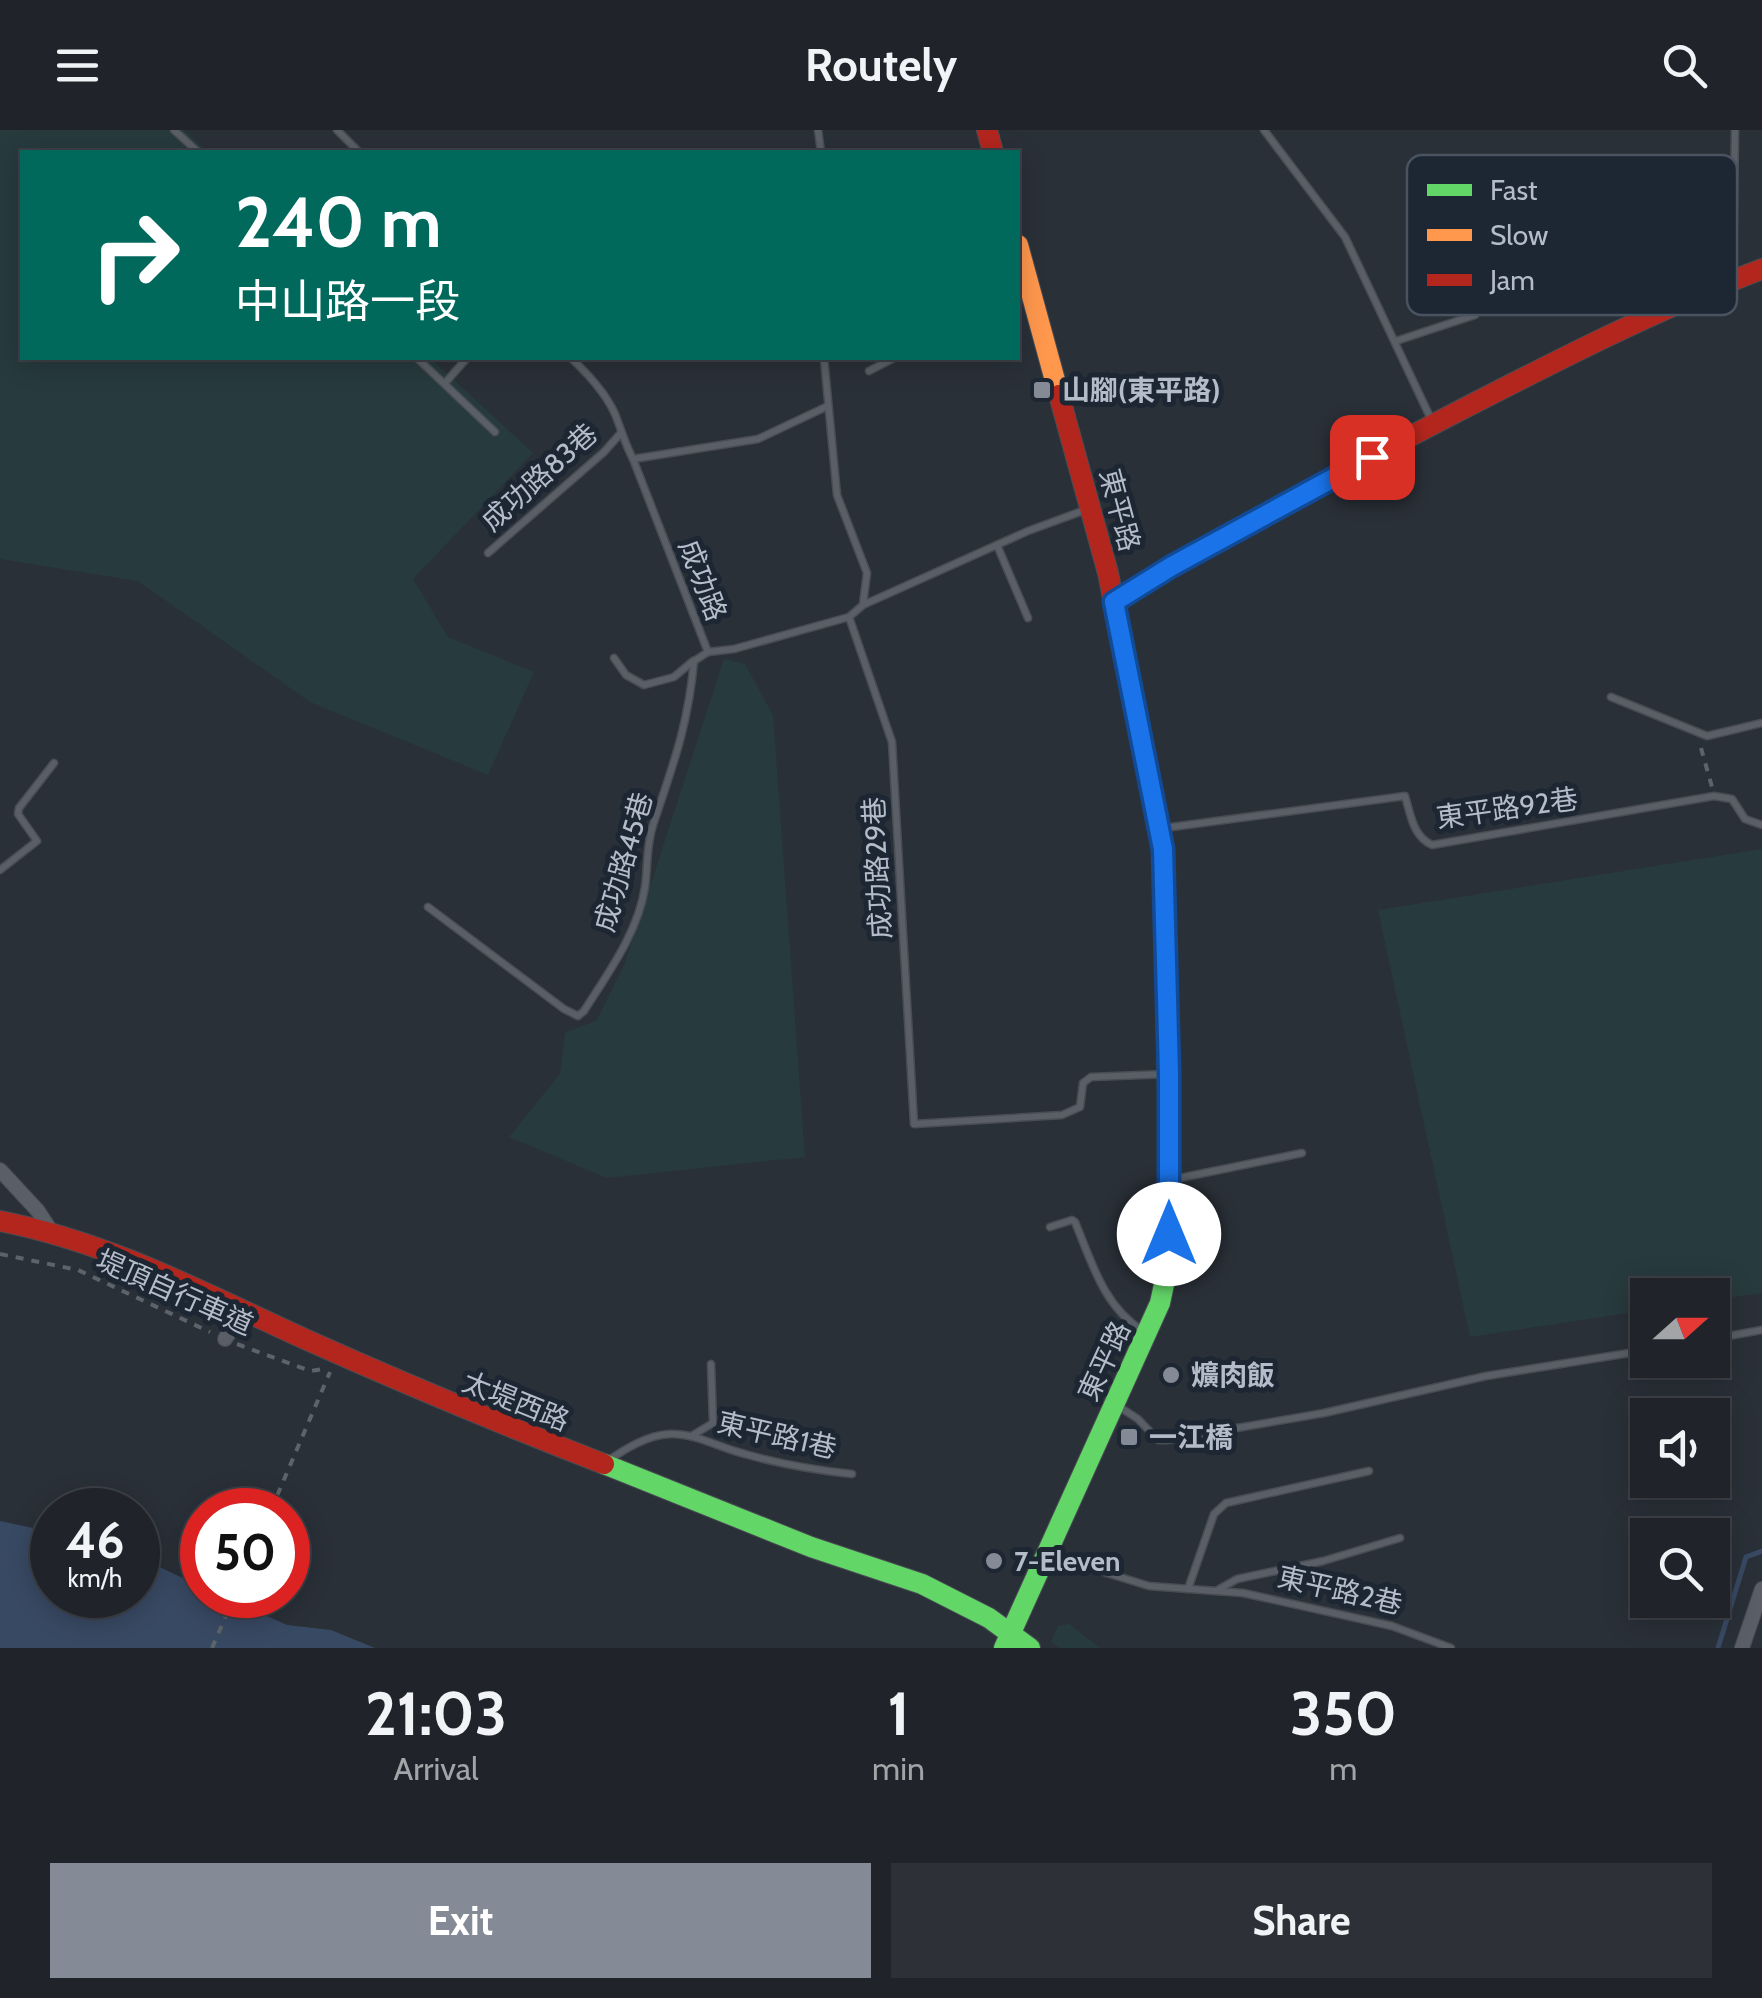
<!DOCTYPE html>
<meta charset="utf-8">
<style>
:root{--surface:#20242a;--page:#2d3036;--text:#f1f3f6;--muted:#a2a4a8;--line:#3d4147;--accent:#848b96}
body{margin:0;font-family:Cabin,"Noto Sans TC",sans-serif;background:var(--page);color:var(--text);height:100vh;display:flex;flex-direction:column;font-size:38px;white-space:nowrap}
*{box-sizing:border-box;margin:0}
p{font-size:32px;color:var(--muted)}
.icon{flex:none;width:55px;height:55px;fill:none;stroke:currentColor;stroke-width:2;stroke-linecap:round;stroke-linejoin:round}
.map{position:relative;height:1518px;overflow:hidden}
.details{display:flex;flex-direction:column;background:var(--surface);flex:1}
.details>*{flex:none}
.guide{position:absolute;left:20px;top:20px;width:1000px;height:210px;border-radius:0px;box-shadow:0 5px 25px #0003,0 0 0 2px var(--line);background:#00695c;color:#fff;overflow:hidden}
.needle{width:65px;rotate:69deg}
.tools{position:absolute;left:1630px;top:1148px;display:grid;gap:20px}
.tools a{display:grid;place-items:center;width:100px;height:100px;border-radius:0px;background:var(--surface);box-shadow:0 5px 25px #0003,0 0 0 2px var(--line);font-size:50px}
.speed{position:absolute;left:30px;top:1358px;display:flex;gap:20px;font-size:50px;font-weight:700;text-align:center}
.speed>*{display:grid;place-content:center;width:130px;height:130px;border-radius:50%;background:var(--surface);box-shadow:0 5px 25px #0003,0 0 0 2px var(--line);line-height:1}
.speed small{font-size:25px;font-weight:400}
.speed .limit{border:15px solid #d22;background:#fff;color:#111}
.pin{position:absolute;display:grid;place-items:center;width:85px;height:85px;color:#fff;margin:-42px;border-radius:20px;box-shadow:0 5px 15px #0006}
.me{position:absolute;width:110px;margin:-55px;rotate:0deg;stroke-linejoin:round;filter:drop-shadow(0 0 8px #0008)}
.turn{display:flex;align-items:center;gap:35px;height:210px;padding:0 50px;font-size:45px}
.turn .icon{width:130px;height:130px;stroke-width:2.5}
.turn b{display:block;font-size:70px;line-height:85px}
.eta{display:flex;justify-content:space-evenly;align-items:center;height:170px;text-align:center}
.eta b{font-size:60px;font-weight:700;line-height:70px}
.cta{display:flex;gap:20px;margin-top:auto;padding:20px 50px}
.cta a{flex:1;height:115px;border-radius:0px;background:var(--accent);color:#fff;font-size:40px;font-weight:700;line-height:115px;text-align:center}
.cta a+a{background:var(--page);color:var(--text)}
header{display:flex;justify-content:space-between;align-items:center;height:130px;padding:0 50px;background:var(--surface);font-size:45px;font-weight:700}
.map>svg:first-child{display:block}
.green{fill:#273a3e}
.water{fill:#384963}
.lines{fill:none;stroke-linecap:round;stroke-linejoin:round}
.stream{stroke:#384963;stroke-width:5}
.lane-casing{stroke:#484c53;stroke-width:9}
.street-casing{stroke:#484c53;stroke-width:16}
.fast-casing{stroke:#484c53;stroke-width:22}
.slow-casing{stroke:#484c53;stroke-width:22}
.jam-casing{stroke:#484c53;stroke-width:22}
.path{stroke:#5d636a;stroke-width:4;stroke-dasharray:8 8;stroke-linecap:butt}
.lane{stroke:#5a5e66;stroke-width:6}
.street{stroke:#5a5e66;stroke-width:14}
.fast{stroke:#63d668;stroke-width:20}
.slow{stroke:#ff974d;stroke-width:20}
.jam{stroke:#b3261e;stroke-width:20}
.route-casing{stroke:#114b97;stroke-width:25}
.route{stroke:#1a73e8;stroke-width:18}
.poi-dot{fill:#848b96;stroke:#1d2633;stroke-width:4}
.labels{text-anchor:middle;stroke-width:10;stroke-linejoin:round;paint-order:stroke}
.poi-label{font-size:28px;font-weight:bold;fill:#b4bcc9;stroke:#1d2633;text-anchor:start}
.street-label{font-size:28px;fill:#b4bcc9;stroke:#1d2633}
.key{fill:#1d2633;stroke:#4a5360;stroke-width:2.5}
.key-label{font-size:28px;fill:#b4bcc9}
</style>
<header><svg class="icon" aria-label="menu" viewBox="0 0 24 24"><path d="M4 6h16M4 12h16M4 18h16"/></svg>Routely<svg class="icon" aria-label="search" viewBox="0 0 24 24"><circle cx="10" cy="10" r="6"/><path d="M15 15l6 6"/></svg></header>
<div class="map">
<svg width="1762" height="1518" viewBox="0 0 1762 1518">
<rect width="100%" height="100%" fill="#2a3038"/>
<!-- green -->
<g class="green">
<path d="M0,0H184L208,22H22V228H430L533,323L413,449L448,507L534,542L488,645L310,572L138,451L0,429Z"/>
<path d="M724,529L745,534L773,585L805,1027L607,1048L509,1007L560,944L565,903L597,890L625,833Z"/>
<path d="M1762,719V1163L1713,1170L1712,1165H1648L1647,1180L1470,1207L1378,780Z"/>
<path d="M1069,1494L1100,1518H1060L1051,1512L1058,1496Z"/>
</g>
<!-- water -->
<path class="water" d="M0,1391L52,1402V1465H138V1427L202,1457V1465H220L287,1495L331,1500L375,1518H0Z"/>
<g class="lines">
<!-- stream -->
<path class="stream" d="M1718,1518L1746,1427L1762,1421"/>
<!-- lane casing -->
<g class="lane-casing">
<g id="lane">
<path d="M174,0L198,22"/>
<path d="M337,0L359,22"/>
<path d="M818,0L821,22"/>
<path d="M1264,0L1345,107L1431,289"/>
<path d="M1733,143L1735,0"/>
<path d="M1396,211L1475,185L1499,142"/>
<path d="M417,228L495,302"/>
<path d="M571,228C588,244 611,269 618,292C623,305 626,316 633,329L708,522L734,519L849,487L863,475L1028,401L1085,380"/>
<path d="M824,228L837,365L867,443L863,474"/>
<path d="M869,241L894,228"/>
<path d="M445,253L467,228"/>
<path d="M633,329L758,309L828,276"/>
<path d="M997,415L1028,488"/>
<path d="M488,423L604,322L620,304"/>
<path d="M849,487L892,612L914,994L1062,985L1080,977L1083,953L1091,947L1167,944"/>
<path d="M614,528L626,545L644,555L674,547L693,531"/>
<path d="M1611,567L1707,606L1762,593"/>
<path d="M1164,698L1405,666C1411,686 1413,706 1432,715L1714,666L1732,669L1745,689L1762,695"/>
<path d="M0,740L37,711L18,684L19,678L54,633"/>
<path d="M428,777L564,879L578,886L584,881C608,843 638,803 645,757C648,736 646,716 653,695C673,635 688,596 694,531L708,522"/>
<path d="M1175,1049L1302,1023"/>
<path d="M1050,1097L1072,1090L1075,1092C1092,1133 1104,1177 1143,1201"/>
<path d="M1712,1209L1762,1200"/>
<path d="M1121,1278L1138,1289L1158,1310H1167L1324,1283L1486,1246L1648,1220"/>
<path d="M693,1305L713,1293L711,1234"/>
<path d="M606,1332C625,1319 647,1305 670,1304C695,1303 720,1318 745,1324C780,1334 816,1340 852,1344"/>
<path d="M1052,1426L1149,1456L1243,1463L1392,1496L1451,1518"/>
<path d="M1188,1459L1214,1384L1226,1373L1369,1341"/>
<path d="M1216,1461L1237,1449L1323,1431L1400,1408"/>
</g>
</g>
<!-- street casing -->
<g class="street-casing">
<g id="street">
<path d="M0,1040L38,1081L51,1101"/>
<path d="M225,1209L244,1180"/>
<path d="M1742,1518L1762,1459"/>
</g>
</g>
<!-- fast casing -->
<g class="fast-casing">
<g id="fast">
<path d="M604,1334L811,1417L922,1454L989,1488L1030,1518"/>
<path d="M1004,1518L1160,1173L1169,1131V1014"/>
</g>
</g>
<!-- slow casing -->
<g class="slow-casing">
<path id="slow" d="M1018,115L1059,265"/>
</g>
<!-- jam casing -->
<g class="jam-casing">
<g id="jam">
<path d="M987,0L993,22"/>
<path d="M1059,265L1108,443L1163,719L1169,1014"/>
<path d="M1114,472C1224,404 1338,344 1453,284C1554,232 1655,180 1762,139"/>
<path d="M0,1091C109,1112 206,1164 307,1210C405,1254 504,1295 604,1334"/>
</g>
</g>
<!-- path -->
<g class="path">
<path d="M1701,618L1712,657"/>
<path d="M0,1124L78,1140L210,1202"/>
<path d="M237,1214L310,1241L323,1239"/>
<path d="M271,1380L330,1242"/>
<path d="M212,1518L235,1465"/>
</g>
<!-- lane -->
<use href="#lane" class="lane"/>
<!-- street -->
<use href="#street" class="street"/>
<!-- fast -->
<use href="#fast" class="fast"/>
<!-- slow -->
<use href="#slow" class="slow"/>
<!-- jam -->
<use href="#jam" class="jam"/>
</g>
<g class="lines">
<!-- route casing -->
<g class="route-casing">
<path id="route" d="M1169,1104V944L1163,719L1114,472L1172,436L1372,327"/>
</g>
<!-- route -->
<use href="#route" class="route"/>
</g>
<!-- markers -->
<g class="poi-dot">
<rect x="1032" y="250" width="20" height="20" rx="5"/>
<circle cx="1171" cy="1245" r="10"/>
<rect x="1119" y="1297" width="20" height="20" rx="5"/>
<circle cx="994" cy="1431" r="10"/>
</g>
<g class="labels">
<!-- poi labels -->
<g class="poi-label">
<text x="1062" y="270">山腳(東平路)</text>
<text x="1191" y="1255">爌肉飯</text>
<text x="1149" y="1317">一江橋</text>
<text x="1014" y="1441">7-Eleven</text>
</g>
<!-- street labels -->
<g class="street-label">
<text transform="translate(539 347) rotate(-42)" y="10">成功路83巷</text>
<text transform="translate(1120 380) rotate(75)" y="10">東平路</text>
<text transform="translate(703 450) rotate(69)" y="10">成功路</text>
<text transform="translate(1507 678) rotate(-8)" y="10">東平路92巷</text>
<text transform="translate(623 732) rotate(-74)" y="10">成功路45巷</text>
<text transform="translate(877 738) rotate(-93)" y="10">成功路29巷</text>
<text transform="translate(175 1162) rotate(24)" y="10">堤頂自行車道</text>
<text transform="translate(1104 1231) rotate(-65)" y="10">東平路</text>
<text transform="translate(516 1271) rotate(22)" y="10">太堤西路</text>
<text transform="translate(777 1305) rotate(13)" y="10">東平路1巷</text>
<text transform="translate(1340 1460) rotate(13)" y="10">東平路2巷</text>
</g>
</g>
<!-- legend -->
<rect x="1407" y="25" width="330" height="160" rx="15" class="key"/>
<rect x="1427" y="54" width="45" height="12" fill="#63d668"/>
<rect x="1427" y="99" width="45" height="12" fill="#ff974d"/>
<rect x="1427" y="144" width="45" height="12" fill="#b3261e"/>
<g class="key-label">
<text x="1490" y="70">Fast</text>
<text x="1490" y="115">Slow</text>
<text x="1490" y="160">Jam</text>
</g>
</svg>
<div class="tools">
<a><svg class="needle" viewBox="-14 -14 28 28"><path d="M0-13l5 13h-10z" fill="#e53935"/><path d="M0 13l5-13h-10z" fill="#a2a4a8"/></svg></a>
<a><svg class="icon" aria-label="sound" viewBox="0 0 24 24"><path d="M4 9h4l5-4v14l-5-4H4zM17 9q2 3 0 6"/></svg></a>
<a><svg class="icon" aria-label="search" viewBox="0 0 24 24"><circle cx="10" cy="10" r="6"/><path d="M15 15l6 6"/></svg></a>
</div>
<div class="speed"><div>46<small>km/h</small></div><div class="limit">50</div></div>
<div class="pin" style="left:1372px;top:327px;background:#d93025"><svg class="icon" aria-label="arrive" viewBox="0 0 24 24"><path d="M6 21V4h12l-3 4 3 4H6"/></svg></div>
<svg class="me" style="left:1169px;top:1104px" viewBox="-20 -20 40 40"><circle r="19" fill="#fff"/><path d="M0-13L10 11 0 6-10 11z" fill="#1a73e8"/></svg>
<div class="guide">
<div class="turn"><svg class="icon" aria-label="right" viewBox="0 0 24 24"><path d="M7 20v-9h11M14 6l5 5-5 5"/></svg><div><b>240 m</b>中山路一段</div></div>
</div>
</div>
<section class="details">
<div class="eta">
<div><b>21:03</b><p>Arrival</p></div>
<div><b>1</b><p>min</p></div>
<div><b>350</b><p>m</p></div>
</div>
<div class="cta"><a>Exit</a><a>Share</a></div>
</section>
